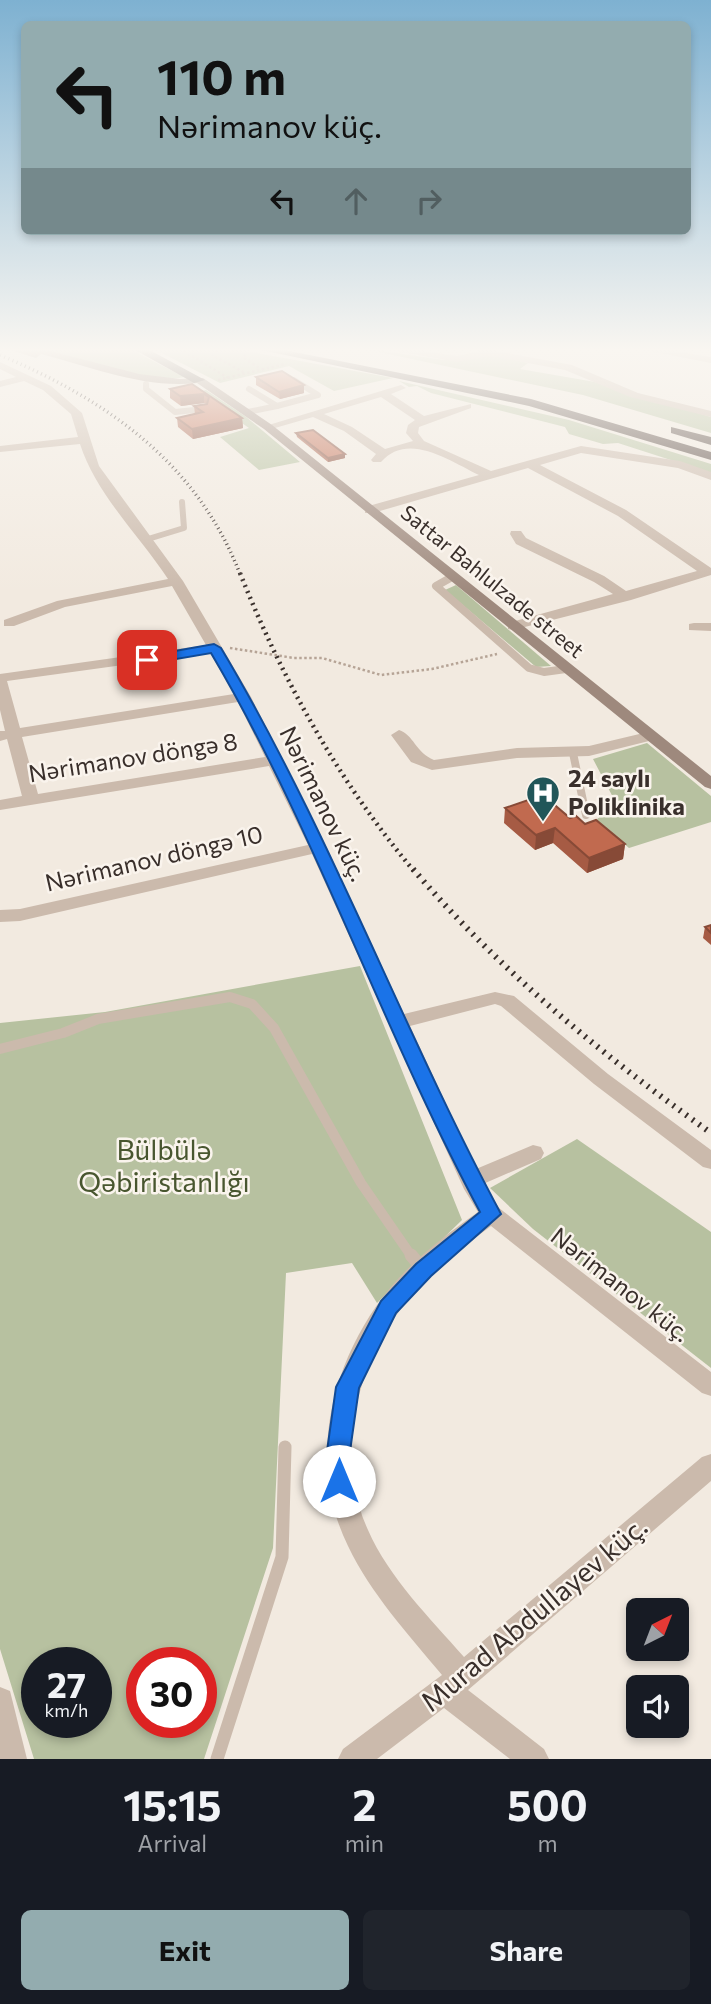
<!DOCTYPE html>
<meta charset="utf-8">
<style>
:root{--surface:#171b24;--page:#20242c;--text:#f1f3f6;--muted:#9ea1a6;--accent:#93acaf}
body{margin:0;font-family:Commissioner,sans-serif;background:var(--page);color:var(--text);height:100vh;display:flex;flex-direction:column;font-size:26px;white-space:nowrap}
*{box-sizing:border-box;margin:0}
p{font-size:23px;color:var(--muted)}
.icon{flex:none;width:38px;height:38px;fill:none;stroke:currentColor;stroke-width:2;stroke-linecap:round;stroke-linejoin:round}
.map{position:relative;height:1759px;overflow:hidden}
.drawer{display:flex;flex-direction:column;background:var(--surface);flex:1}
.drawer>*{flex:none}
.top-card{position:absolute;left:21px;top:21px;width:670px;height:214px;border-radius:10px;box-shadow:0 4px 10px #0003;background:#93acaf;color:#111;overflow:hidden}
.needle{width:46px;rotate:42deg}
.tools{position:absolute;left:626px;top:1598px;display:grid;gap:14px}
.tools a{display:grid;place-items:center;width:63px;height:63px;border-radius:10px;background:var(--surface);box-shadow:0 4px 10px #0003;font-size:35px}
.speed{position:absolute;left:21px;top:1647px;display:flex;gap:14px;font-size:35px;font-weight:700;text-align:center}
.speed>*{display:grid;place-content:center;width:91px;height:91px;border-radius:50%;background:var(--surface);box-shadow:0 4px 10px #0003;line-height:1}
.speed small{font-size:18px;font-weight:400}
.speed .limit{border:10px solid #d22;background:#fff;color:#111}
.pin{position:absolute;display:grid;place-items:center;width:60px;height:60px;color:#fff;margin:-30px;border-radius:14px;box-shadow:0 4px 10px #0006}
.me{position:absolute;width:77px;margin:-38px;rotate:0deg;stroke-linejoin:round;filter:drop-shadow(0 0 5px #0008)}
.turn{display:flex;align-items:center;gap:24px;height:147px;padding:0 21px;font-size:32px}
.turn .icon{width:91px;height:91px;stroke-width:2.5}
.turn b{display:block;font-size:49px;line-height:60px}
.lanes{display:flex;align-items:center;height:66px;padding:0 21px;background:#0003;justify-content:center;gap:35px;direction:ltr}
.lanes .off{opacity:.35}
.eta{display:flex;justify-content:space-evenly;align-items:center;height:119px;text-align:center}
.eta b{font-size:42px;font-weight:700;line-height:49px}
.cta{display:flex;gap:14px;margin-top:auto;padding:14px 21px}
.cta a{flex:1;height:80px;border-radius:10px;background:var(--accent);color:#111;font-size:28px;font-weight:700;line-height:80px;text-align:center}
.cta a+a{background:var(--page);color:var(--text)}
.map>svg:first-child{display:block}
.green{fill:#b7c1a0;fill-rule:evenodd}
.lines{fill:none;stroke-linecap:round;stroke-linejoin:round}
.path{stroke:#b6a496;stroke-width:2.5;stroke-dasharray:2.5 2.5;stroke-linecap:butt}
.service-far3{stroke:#cbbaac;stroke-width:6}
.service-far2{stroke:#cbbaac;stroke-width:8}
.service-far1{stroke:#cbbaac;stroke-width:10}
.service{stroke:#cbbaac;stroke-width:13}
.minor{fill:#cbbaac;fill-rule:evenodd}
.secondary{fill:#9e897d;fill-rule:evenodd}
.motorway{fill:#594942;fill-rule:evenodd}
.rail-far2{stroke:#392f2b;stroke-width:3.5;stroke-dasharray:1 3.5;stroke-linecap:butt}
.rail-far1{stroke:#392f2b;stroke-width:4.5;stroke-dasharray:2 4.5;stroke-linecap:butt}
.rail{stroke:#392f2b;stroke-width:6;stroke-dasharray:2 6;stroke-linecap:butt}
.wall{fill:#a65b44}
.shaded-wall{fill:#874a37}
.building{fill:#c16a4f;stroke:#874a37;stroke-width:2}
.route{fill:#1a73e8;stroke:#114b97;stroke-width:2}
.labels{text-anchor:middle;stroke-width:5;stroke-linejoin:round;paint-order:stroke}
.far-street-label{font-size:21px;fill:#392f2b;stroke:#faf4ed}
.street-label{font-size:24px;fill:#392f2b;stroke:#faf4ed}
.poi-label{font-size:24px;font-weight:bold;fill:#392f2b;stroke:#faf4ed;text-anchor:start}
.near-park-label{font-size:28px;fill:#48562f;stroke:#faf4ed}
.near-street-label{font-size:28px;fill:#392f2b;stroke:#faf4ed}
</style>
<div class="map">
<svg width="711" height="1759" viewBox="0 0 711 1759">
<rect width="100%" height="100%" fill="#f2eae0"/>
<!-- green -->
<g class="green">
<path d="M36,347H126L184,377C148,386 72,357 36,347Z"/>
<path d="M150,347H224L393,378L334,391L289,366L220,383Z"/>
<path d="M355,347L444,360L492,355L528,363L520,369L595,382L711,417V433L583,395Z"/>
<path d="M399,381L569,420L711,464V473L618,443L603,444L569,434L565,427L431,393L417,386L409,387Z"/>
<path d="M206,390L245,416L300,462L259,470L220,437L249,428L197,392Z"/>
<path d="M456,585L551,666L536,667L445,590Z"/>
<path d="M647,743L711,796V822L629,848L596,820L616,803L593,759Z"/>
<path d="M360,966L462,1220L377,1303L352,1263L286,1273L273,1548L204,1759H34L0,1649V1023L105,1012ZM37,1662H96V1722H37ZM142,1662H201V1722H142Z"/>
<path d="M577,1139L711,1232V1368L533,1229L490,1188Z"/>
</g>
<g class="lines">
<!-- path -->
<g class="path">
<path d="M183,347L182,350L228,378"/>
<path d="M220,347L212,355L245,373"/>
<path d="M246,355L243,357L259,368"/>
<path d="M218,380L285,364"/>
<path d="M230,648L294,658H322L381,675L432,669L497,654"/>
</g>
<!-- service-far3 -->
<g class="service-far3">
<path d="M146,384V389L175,412L204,409"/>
<path d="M277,406L318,395L294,380"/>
<path d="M248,412L277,406L249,389"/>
<path d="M148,539L184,528L182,502"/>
</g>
<!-- service-far2 -->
<g class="service-far2">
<path d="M452,577L436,586L529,668L544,672L566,669"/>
<path d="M573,753L586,815"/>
</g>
<!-- service-far1 -->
<path class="service-far1" d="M0,1049L63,1033L98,1019L230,997L252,1004L274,1028L361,1183L412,1257"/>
<!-- service -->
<g class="service">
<path d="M411,1255L422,1268"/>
<path d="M217,1759L282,1557L285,1447"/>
</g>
<!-- minor -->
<g class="minor">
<path d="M373,347H395L457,356L498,347L496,351L572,365L638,393L711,411V417L630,397L565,370L490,356L457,362Z"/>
<path d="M629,347H649L711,357V363Z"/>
<path d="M0,362L51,386L82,413L99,466L183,581L251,697L327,848L404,1014L495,992L514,996L608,1074L711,1150V1169L703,1167L594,1084L501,1006L495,1004L410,1026L476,1169L533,1145L541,1147L544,1153L541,1159L483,1184L499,1208L711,1372V1396L702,1393L491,1226C461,1248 431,1272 408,1300C356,1362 334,1455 368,1530C389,1578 430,1618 464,1657L702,1457L711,1454V1481L468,1690L544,1749L549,1759H510L444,1708L377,1759H338L343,1749L442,1675C408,1634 371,1594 348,1546C306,1461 331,1360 390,1288C415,1258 447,1234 478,1212L464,1189L312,854L20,921L0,922V910L20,909L308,845L269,766L0,810V800L22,796L7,739L0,741V731H5L0,710V674L206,645L172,586L65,607L14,626H4V620L57,601L168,579C139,535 96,494 80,444L0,452V446L78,437L71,414L43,390L24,381L0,387V381L16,377L0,369ZM210,653L234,694L20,728L7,681ZM238,702L265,757L38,794L22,737Z"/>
<path d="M401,385L406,388L391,394L424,416L471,404V408L419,427L418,433L424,441L491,471L581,446L680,461L711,472V480L678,468L581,453L540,465L626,510L711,568V575L631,600L513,630L508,629V623L613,594L594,582L516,544L510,534L511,531H521L526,538L604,576L626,591L697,571L618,516L528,468L373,513H365V507L479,475C450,461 408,431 381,462H373L371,460L376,454L344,431L313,417L268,430L262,427ZM381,397L415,420L408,425L406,433L413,441L385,449L352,427L324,414Z"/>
<path d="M694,623H711V631L689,630V624Z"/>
<path d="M399,730C413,734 416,753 434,760L517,748L589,746L652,731L660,736L657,739L589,756L517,758L432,770L411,762L391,735Z"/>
<path d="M0,1687L10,1691L27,1759H0Z"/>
</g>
<!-- secondary -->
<path class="secondary" d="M0,347H35L139,374L180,379L203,378L272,425L711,776V789L705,787L264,429L197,383C145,389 91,367 41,354L36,358Z"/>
<!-- motorway -->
<g class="motorway">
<path d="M130,347H144L205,380L194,383Z"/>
<path d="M247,347H269L531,399L711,452V460L529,406Z"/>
<path d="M671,427L711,437V445L671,433Z"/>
</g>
<!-- rail-far2 -->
<path class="rail-far2" d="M0,355C107,400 197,463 240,574"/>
<!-- rail-far1 -->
<path class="rail-far1" d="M240,573C283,681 339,782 414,871"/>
<!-- rail -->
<path class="rail" d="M413,869C500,971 602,1055 711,1133"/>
</g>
<!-- wall -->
<g class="wall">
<path d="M256,377L304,393L280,399L256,385Z"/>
<path d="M192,384L242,418L243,428L193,439L178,427L177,418L195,414L194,406L207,404L204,403L181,406L170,398V389Z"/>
<path d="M296,433L345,458L328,462L297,437Z"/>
<path d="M505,808L570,818L585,824L625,844L623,859L587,873L553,843L535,850L504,823Z"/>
<path d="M711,925V945L703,938L705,927Z"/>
</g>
<!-- shaded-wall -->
<g class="shaded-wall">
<path d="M304,385V393L280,399L279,392Z"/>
<path d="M204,394V403L181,406L180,396Z"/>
<path d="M242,418L243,428L193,439L192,429Z"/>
<path d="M345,454V458L328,462V458Z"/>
<path d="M555,828L553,843L535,850L536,835Z"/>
<path d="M625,844L623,859L587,873L589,858Z"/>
</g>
<!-- building -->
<g class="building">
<path d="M282,371L304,385L279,392L256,377Z"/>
<path d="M192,384L242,418L192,429L177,418L203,412L194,406L207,404L209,397L204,394L180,396L170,389Z"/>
<path d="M313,430L345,454L328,458L296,433Z"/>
<path d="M543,795L570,818L576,816L585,824L596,820L625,844L589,858L555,828L536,835L505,808Z"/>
<path d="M711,925V933L705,927Z"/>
</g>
<!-- sky -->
<linearGradient id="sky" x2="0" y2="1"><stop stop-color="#7eb1d1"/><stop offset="0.59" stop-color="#f9f6f1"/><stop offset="1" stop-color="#f9f6f1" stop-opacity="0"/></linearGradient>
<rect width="711" height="593" fill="url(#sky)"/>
<!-- route -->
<path class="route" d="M214,644L221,648C329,829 402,1029 501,1214L431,1276L396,1313L359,1388L349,1458L351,1481L347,1489L339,1492L331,1489L326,1458L336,1387L381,1301L416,1264L480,1212C382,1030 316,831 211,653L147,664L141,660L147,656Z"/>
<!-- icons -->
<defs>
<g id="hospital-pin" transform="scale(1.75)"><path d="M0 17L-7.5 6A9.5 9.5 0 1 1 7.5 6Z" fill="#215659" stroke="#faf4ed"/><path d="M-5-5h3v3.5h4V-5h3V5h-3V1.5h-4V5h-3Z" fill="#fff"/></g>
</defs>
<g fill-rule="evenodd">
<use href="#hospital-pin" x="543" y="793"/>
</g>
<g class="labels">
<!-- far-street labels -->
<g class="far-street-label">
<text transform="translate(492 582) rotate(39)" y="7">Sattar Bahlulzade street</text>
</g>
<!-- street labels -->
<g class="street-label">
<text transform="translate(133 758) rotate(-9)" y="8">Nərimanov döngə 8</text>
<text transform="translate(323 804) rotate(64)" y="8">Nərimanov küç.</text>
<text transform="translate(154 859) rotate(-13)" y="8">Nərimanov döngə 10</text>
<text transform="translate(620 1285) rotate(38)" y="8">Nərimanov küç.</text>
</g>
<!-- poi labels -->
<g class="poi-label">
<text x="568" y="787">24 saylı<tspan x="568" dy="28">Poliklinika</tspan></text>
</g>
<!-- near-park labels -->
<g class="near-park-label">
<text x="164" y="1160">Bülbülə<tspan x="164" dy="32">Qəbiristanlığı</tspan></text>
</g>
<!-- near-street labels -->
<g class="near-street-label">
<text transform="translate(534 1614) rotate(-40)" y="10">Murad Abdullayev küç.</text>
</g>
</g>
</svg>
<div class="tools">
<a><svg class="needle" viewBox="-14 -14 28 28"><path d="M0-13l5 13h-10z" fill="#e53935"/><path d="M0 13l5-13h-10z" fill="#9ea1a6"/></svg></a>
<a><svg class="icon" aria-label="sound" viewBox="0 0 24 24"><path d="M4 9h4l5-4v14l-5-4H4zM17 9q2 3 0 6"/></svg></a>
</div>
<div class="speed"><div>27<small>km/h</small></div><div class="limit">30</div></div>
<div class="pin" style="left:147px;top:660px;background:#d93025"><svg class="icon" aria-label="arrive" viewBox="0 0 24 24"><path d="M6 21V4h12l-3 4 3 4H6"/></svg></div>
<svg class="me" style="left:339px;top:1481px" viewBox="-20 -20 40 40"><circle r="19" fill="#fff"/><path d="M0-13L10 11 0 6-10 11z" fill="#1a73e8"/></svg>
<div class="top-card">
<div class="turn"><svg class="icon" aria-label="left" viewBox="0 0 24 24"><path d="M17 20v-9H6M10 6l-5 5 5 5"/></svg><div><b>110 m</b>Nərimanov küç.</div></div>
<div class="lanes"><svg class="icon" aria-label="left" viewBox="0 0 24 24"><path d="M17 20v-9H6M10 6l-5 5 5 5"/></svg><svg class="icon off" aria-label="ahead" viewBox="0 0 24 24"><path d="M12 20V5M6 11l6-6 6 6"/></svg><svg class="icon off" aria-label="right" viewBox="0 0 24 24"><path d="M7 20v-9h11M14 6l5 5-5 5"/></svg></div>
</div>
</div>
<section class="drawer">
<div class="eta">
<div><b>15:15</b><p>Arrival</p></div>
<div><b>2</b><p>min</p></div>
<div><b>500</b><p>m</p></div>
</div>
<div class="cta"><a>Exit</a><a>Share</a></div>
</section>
